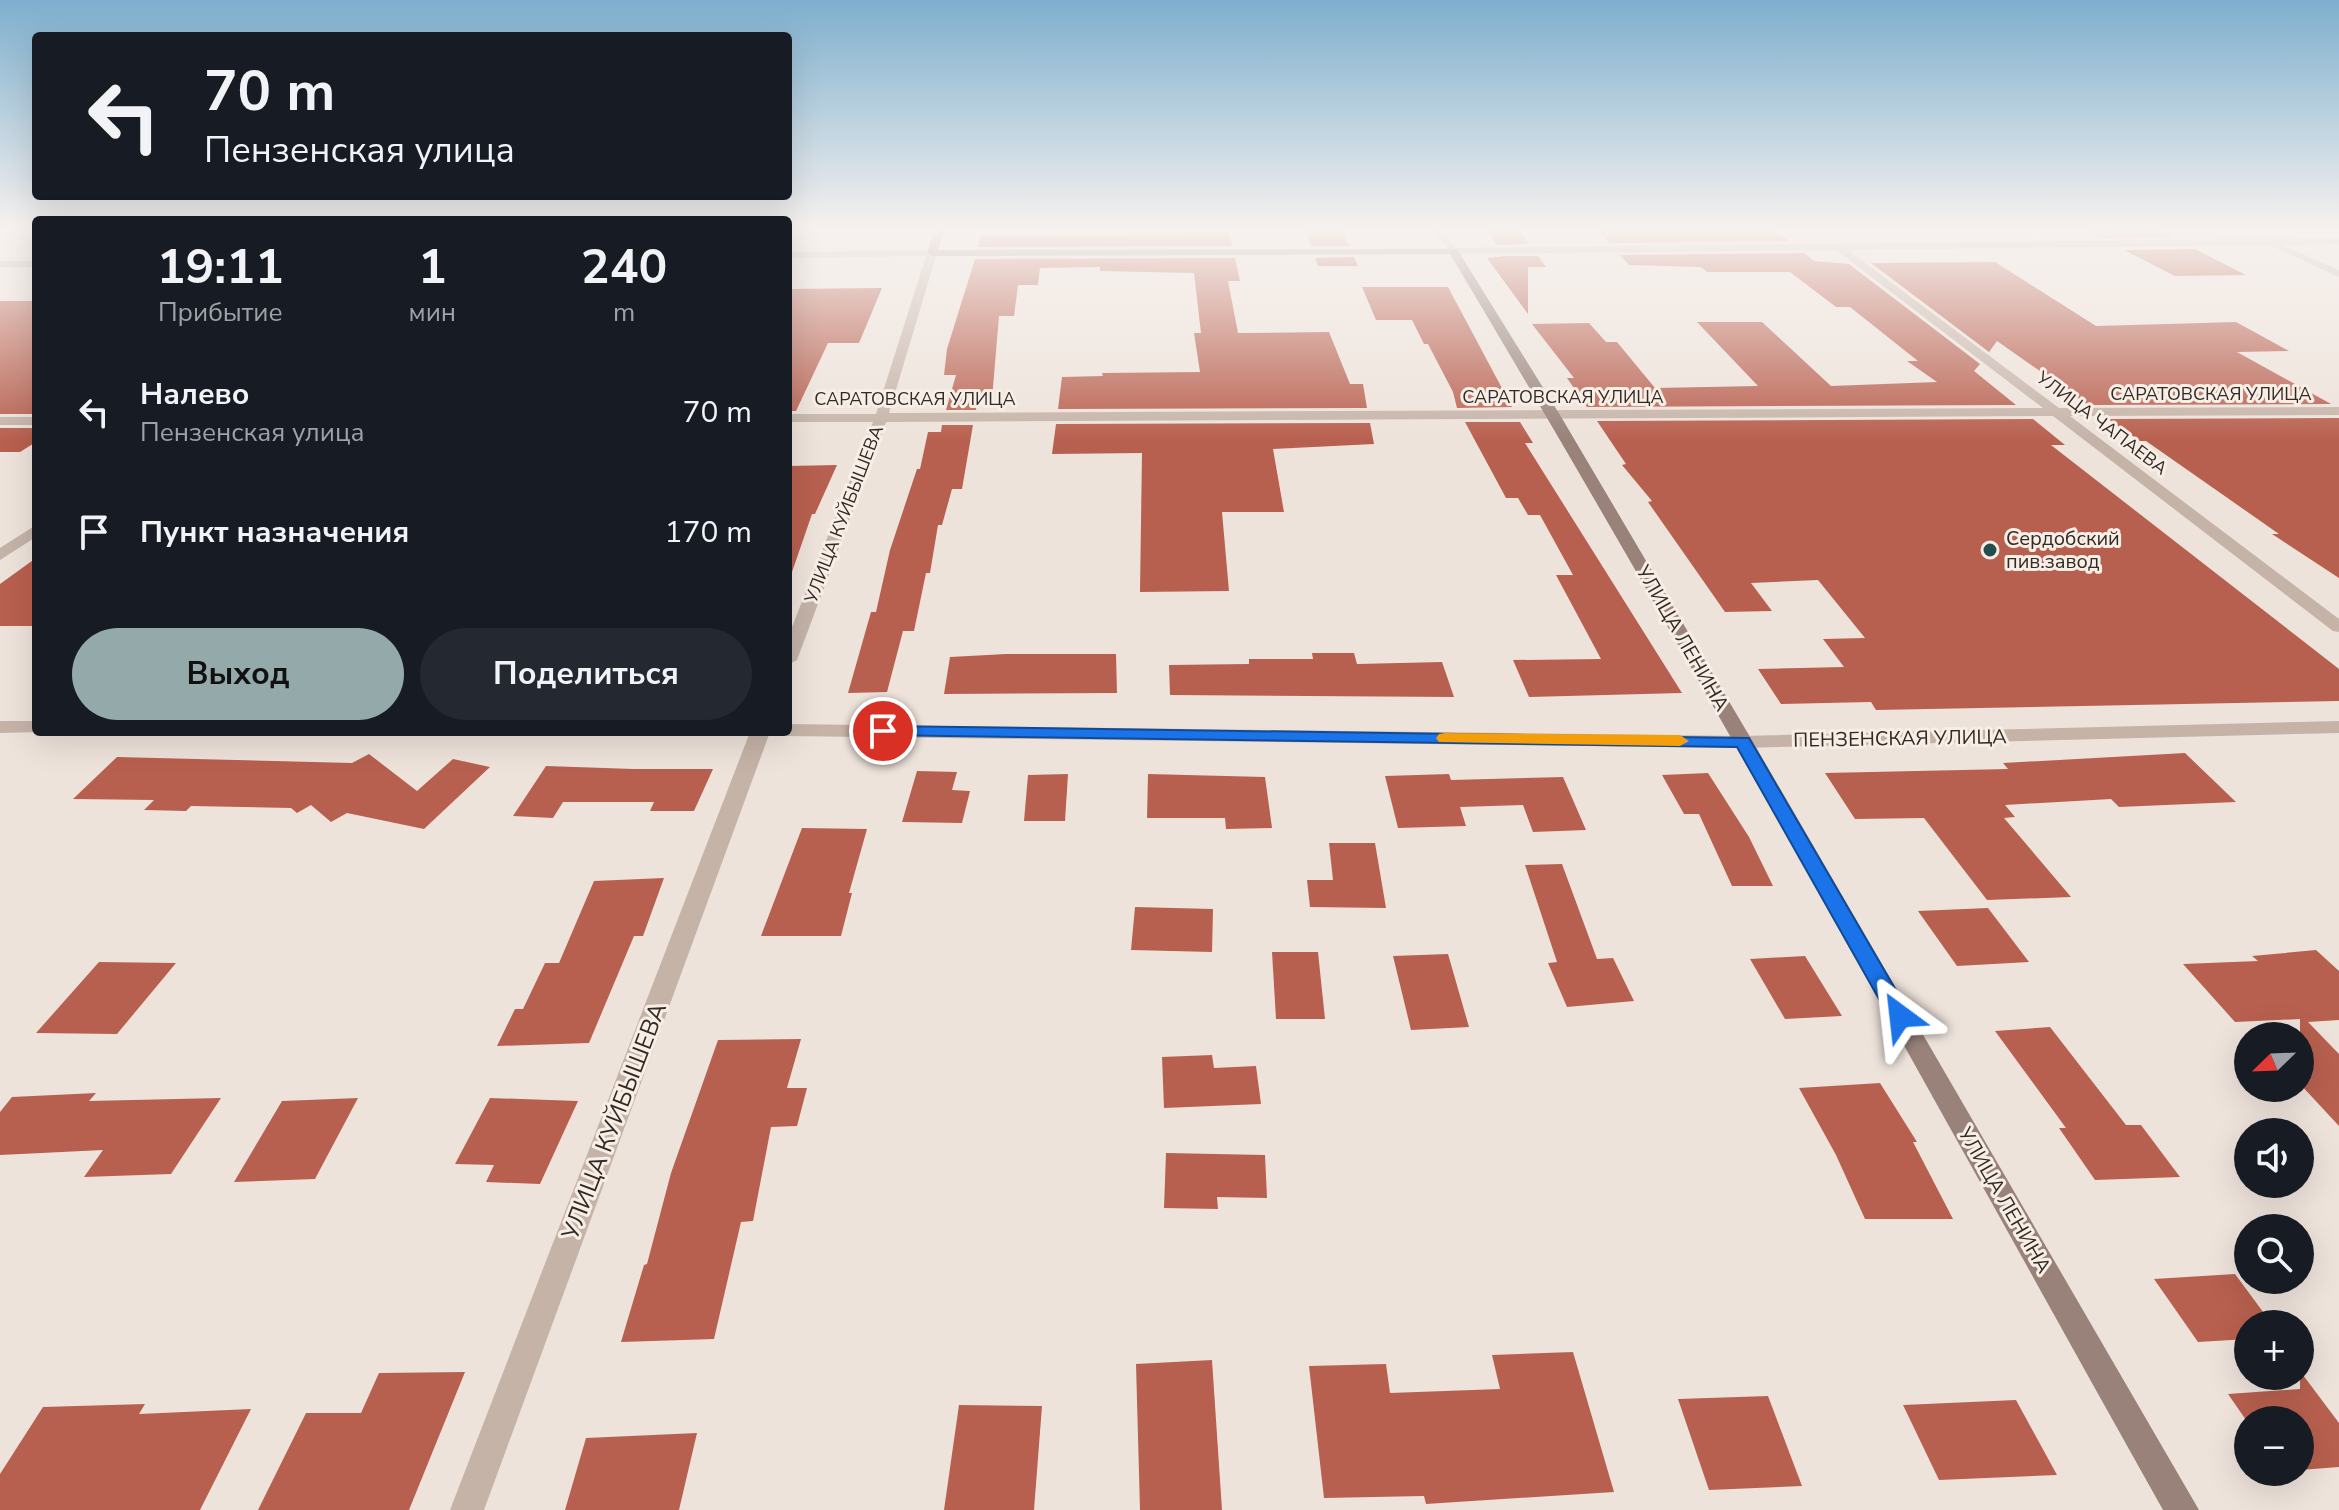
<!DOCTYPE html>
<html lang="ru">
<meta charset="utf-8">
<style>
:root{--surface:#171b24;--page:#242831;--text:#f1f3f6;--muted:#9ea1a6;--accent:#94a9aa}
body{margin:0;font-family:"Nunito Sans",sans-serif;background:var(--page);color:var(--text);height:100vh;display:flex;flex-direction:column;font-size:30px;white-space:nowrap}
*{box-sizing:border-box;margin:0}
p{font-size:26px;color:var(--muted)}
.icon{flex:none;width:44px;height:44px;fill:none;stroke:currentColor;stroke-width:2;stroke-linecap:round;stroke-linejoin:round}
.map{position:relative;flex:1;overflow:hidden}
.sheet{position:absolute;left:32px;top:216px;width:760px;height:520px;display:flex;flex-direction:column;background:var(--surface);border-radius:8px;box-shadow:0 8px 32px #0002}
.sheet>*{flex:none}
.hud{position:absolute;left:32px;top:32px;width:760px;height:168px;border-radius:8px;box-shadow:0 8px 32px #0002;background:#171b24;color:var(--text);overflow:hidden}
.needle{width:52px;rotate:247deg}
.controls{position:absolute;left:2234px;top:1022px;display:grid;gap:16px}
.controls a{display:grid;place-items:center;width:80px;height:80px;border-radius:50%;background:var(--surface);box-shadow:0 8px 32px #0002;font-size:40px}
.pin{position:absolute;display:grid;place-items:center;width:68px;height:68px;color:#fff;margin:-34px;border:4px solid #fff;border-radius:50%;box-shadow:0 2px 8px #0007}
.me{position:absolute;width:88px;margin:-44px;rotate:330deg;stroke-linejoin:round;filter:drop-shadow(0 0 6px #0008)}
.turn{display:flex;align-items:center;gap:28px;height:168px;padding:0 40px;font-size:36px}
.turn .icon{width:104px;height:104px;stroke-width:2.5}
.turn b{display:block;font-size:56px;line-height:68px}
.eta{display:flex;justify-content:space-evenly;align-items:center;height:136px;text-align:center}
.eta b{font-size:48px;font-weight:700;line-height:56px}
.cta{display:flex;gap:16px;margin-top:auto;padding:16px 40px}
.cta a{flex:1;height:92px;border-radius:48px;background:var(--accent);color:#111;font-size:32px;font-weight:700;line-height:92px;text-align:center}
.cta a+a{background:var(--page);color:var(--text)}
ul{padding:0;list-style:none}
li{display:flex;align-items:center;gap:24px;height:120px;padding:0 40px}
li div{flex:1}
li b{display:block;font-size:30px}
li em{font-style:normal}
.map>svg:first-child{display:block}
.building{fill:#b8604f}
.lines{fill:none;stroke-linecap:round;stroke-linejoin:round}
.street{fill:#c5b3a8;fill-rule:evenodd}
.secondary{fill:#98827a;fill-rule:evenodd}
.route{fill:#1a73e8;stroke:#114b97;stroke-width:2}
.slow{fill:#f59e0b}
.poi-dot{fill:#224f4e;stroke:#f7eee6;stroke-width:3}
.labels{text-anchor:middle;stroke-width:6;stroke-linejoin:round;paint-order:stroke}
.far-street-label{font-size:18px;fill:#332a27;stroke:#f7eee6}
.poi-label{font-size:20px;fill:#332a27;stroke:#f7eee6;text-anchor:start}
.street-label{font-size:20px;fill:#332a27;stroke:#f7eee6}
.near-street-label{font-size:24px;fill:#332a27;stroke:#f7eee6}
</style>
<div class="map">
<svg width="2339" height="1510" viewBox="0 0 2339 1510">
<rect width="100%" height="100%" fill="#eee3db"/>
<!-- building -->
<g class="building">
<path d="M1306,230H1342L1349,246H1311Z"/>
<path d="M1487,230H1519L1529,244L1497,245Z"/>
<path d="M1598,230H1775L1789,241L1610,243Z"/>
<path d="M2086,230H2158L2173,237L2101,238Z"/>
<path d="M1229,232L1232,246L978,247L981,236Z"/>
<path d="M2195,249L2246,275L2175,276L2124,250Z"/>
<path d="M1804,253L1814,261L1849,264L1980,364L1974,371L2016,405L1587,407L1567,378H1574L1532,324L1589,323L1606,342H1617L1655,388L1758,386L1697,322H1762L1831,386L1937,382L1907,361H1918L1850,307H1836L1790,272H1707L1701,267L1629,265L1620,255Z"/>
<path d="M1505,256H1538L1546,267H1528V314L1487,258Z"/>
<path d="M1354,257L1358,266H1318L1315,258Z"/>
<path d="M1235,258L1240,281H1228L1238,333L1329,332L1350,384H1363L1367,408L1058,409L1062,377L1103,376L1102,373L1200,372L1194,333H1201L1194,273L1100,271V267L1040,268L1038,285H1018L1014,316H999L992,399H977L976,410H946L956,375H944L947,349L975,259Z"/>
<path d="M1995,262L2096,326L2236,322L2289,351L2237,352L2331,404L2088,405L1997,341L1989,352L1871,263Z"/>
<path d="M1362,287H1448L1512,407L1457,408L1453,392L1428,344H1424L1412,320H1376Z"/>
<path d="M882,288L859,343H828L796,411H788V289Z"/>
<rect x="0" y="301" width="36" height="113"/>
<path d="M2339,418V578L2272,534H2279L2146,441H2140L2108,419Z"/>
<path d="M2033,419L2065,445H2051L2339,669V701L1876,710L1871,702L1781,704L1758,669L1844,667L1823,639L1865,638L1818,580L1751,583L1772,611L1725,612L1648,502L1652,501L1622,465L1626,464L1597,421Z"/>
<path d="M1465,422H1520L1533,443H1525L1682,693L1529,697L1513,660L1601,659L1556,575H1573L1540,515H1528L1518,498H1506Z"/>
<path d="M1370,423L1374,444L1273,449L1284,512H1222L1229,591L1140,592L1142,453L1052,454L1056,424Z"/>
<path d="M942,425H973L962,489H952L942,525H938L930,573H926L914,631H903L887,692L848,693L871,612H876L890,550L917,469H920L928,432H941Z"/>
<path d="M0,428H36V442L20,452H0Z"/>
<path d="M837,465L815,514H812L792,572L788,571V466Z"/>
<path d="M36,558V626H0V584Z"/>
<path d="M1312,653H1354L1357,664L1442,662L1454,697L1170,695L1169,665L1249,664V659H1313Z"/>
<path d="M1006,654H1116L1117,693L944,694L950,657Z"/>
<path d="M2185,753L2236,802L2119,807L2111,799L2005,805L2015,817L2004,818L2071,897L1987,900L1924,818L1855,819L1825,773L2008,769L2003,763Z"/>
<path d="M369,754L417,791L453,759L490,767L424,829L347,813L331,822L311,805L297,813L291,808L191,806L186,811L144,810L154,800L73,799L117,757L352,763Z"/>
<path d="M546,766L634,769H713L694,811H650L654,802H563L553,818L513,816Z"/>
<path d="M917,771L957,772L952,790L970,791L962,823L902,822Z"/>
<path d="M1708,773L1749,837L1773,886H1732L1699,814H1684L1662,775Z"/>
<path d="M1068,774L1065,821H1024L1028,775Z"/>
<path d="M1148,774L1265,777L1272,828L1226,829L1225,818H1147Z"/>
<path d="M1449,774L1451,780L1563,777L1586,830L1533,832L1523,805L1460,807L1466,826L1398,828L1385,776Z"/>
<path d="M802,828L867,829L849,893H852L841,936H761Z"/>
<path d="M1329,843H1375L1386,908L1310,907L1307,880H1333Z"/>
<path d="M1562,864L1597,959L1613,958L1634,1001L1567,1007L1548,963L1557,962L1525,865Z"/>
<path d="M664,878L643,936H634L589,1043L497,1046L515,1009H523L545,963H559L594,881Z"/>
<path d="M1135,907L1213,909L1212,952L1131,950Z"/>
<path d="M1988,908L2029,962L1957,966L1918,911Z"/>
<path d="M2316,950L2339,971V1020L2308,1022L2339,1054V1126L2300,1084V1019L2235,1022L2183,964L2258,961L2252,956Z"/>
<path d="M1272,952H1318L1325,1019H1276Z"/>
<path d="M1448,954L1469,1027L1411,1030L1393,956Z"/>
<path d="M1805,956L1842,1016L1785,1019L1750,959Z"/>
<path d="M99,962L176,963L117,1034L36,1033Z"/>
<path d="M2050,1027L2126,1125H2141L2180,1177L2095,1180L2059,1128H2066L1995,1031Z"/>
<path d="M801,1039L787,1088H807L797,1126L771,1127L753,1221L741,1222L714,1339L621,1342L644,1265L647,1264L671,1173L718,1040Z"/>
<path d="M1212,1055L1214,1068L1256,1066L1261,1104L1164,1108L1162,1057Z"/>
<path d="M1880,1083L1917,1142H1913L1953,1219H1865L1836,1155L1799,1088Z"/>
<path d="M96,1093L89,1101L221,1098L171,1174L84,1177L103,1150L0,1155V1112L12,1097Z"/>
<path d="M358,1098L315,1179L234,1182L282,1101Z"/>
<path d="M490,1098L578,1101L540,1184L486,1182L494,1165L455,1164Z"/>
<path d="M1166,1153L1265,1155L1267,1198L1217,1197L1218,1209L1164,1208Z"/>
<path d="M2235,1274L2272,1324H2248V1339L2198,1342L2154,1279Z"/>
<path d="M1573,1352L1614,1492L1426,1504L1424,1496L1324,1498L1309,1366L1386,1364L1390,1393L1500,1389L1492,1355Z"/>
<path d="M1212,1360L1222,1510H1140L1136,1364Z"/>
<path d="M2300,1371L2339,1423V1467L2300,1470V1420H2246L2228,1394L2300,1389Z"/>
<path d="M465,1372L409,1510H258L306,1413H361L379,1373Z"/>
<path d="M1768,1396L1802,1486L1709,1490L1678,1399Z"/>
<path d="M2016,1400L2057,1475L1939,1480L1903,1405Z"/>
<path d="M145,1404L139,1414L251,1409L200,1510H0V1474L43,1407Z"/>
<path d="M959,1405L1042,1406L1034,1510H944Z"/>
<path d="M697,1433L679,1510H565L586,1438Z"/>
</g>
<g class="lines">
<!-- street -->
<g class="street">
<path d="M1432,230H1442L1456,248L2339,238V244L2282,245L2339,270V277L2269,245L1848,250L2059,408L2339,407V415L2070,416L2339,619V632L2333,631L2053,416L886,422L797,660L788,665V637L873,422H788V414H876L926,256L788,258V252L932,250L937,253L889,413L2043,408L1836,250L1453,254Z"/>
<rect x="0" y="261" width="36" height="6"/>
<rect x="0" y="417" width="36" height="8"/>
<path d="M36,525V537L0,560V548Z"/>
<path d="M0,721H36V732H40L0,733Z"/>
<path d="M2339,721V733L1743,748L788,736L780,732H788V724L1743,736Z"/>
<path d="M750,732H770L484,1510H450Z"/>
</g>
<!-- secondary -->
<path class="secondary" d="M934,230H944L938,250L1457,249L1560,415L1753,742L2199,1510H2163C1928,1090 1697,667 1450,254L932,256L927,253Z"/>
</g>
<!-- sky -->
<linearGradient id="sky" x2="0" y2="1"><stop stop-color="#7dafce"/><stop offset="0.52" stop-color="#f7f2ef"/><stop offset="1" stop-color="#f7f2ef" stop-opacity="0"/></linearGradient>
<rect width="2339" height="441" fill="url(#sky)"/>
<!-- route -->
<path class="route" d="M883,726L1749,738L1911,1016L1908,1022L1900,1025L1892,1022L1737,747L877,735L875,731Z"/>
<!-- slow -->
<path class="slow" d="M1445,733L1680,735L1689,741L1680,746L1439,742L1436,738L1439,734Z"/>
<!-- markers -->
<circle class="poi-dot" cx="1990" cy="550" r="8"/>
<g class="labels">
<!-- far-street labels -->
<g class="far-street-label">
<text x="2211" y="400">САРАТОВСКАЯ УЛИЦА</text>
<text x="1563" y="403">САРАТОВСКАЯ УЛИЦА</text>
<text x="915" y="405">САРАТОВСКАЯ УЛИЦА</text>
<text transform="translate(2102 423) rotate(37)" y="6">УЛИЦА ЧАПАЕВА</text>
<text transform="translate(844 514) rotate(-69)" y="6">УЛИЦА КУЙБЫШЕВА</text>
</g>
<!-- poi labels -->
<g class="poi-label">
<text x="2006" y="545">Сердобский<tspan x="2006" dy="23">пив.завод</tspan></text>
</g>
<!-- street labels -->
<g class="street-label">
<text transform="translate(1683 638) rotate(60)" y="7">УЛИЦА ЛЕНИНА</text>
<text transform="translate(1900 738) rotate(-1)" y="7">ПЕНЗЕНСКАЯ УЛИЦА</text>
<text transform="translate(2005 1200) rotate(60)" y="7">УЛИЦА ЛЕНИНА</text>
</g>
<!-- near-street labels -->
<g class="near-street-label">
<text transform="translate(614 1121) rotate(-69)" y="8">УЛИЦА КУЙБЫШЕВА</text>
</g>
</g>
</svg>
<div class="controls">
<a><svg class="needle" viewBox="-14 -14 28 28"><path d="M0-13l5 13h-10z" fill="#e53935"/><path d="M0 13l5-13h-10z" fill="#9ea1a6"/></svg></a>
<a><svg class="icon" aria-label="sound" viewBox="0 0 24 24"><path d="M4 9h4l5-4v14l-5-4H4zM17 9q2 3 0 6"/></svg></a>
<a><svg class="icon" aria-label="search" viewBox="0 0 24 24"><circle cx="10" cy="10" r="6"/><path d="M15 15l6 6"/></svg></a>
<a>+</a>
<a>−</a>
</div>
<div class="pin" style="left:883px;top:731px;background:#d93025"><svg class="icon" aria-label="arrive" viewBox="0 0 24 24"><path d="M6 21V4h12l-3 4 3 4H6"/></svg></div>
<svg class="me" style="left:1900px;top:1016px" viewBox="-20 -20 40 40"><path d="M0-17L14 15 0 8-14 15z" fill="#1a73e8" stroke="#fff" stroke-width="4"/></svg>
<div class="hud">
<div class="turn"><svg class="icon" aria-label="left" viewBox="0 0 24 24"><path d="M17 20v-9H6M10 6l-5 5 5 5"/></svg><div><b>70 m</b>Пензенская улица</div></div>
</div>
<section class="sheet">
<div class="eta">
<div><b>19:11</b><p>Прибытие</p></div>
<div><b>1</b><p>мин</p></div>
<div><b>240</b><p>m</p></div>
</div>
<ul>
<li><svg class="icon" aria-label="left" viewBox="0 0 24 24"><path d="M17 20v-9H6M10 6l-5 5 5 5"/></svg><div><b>Налево</b><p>Пензенская улица</p></div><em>70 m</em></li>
<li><svg class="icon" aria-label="arrive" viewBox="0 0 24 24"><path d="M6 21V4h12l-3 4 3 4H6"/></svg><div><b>Пункт назначения</b></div><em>170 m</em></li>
</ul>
<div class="cta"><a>Выход</a><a>Поделиться</a></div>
</section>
</div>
